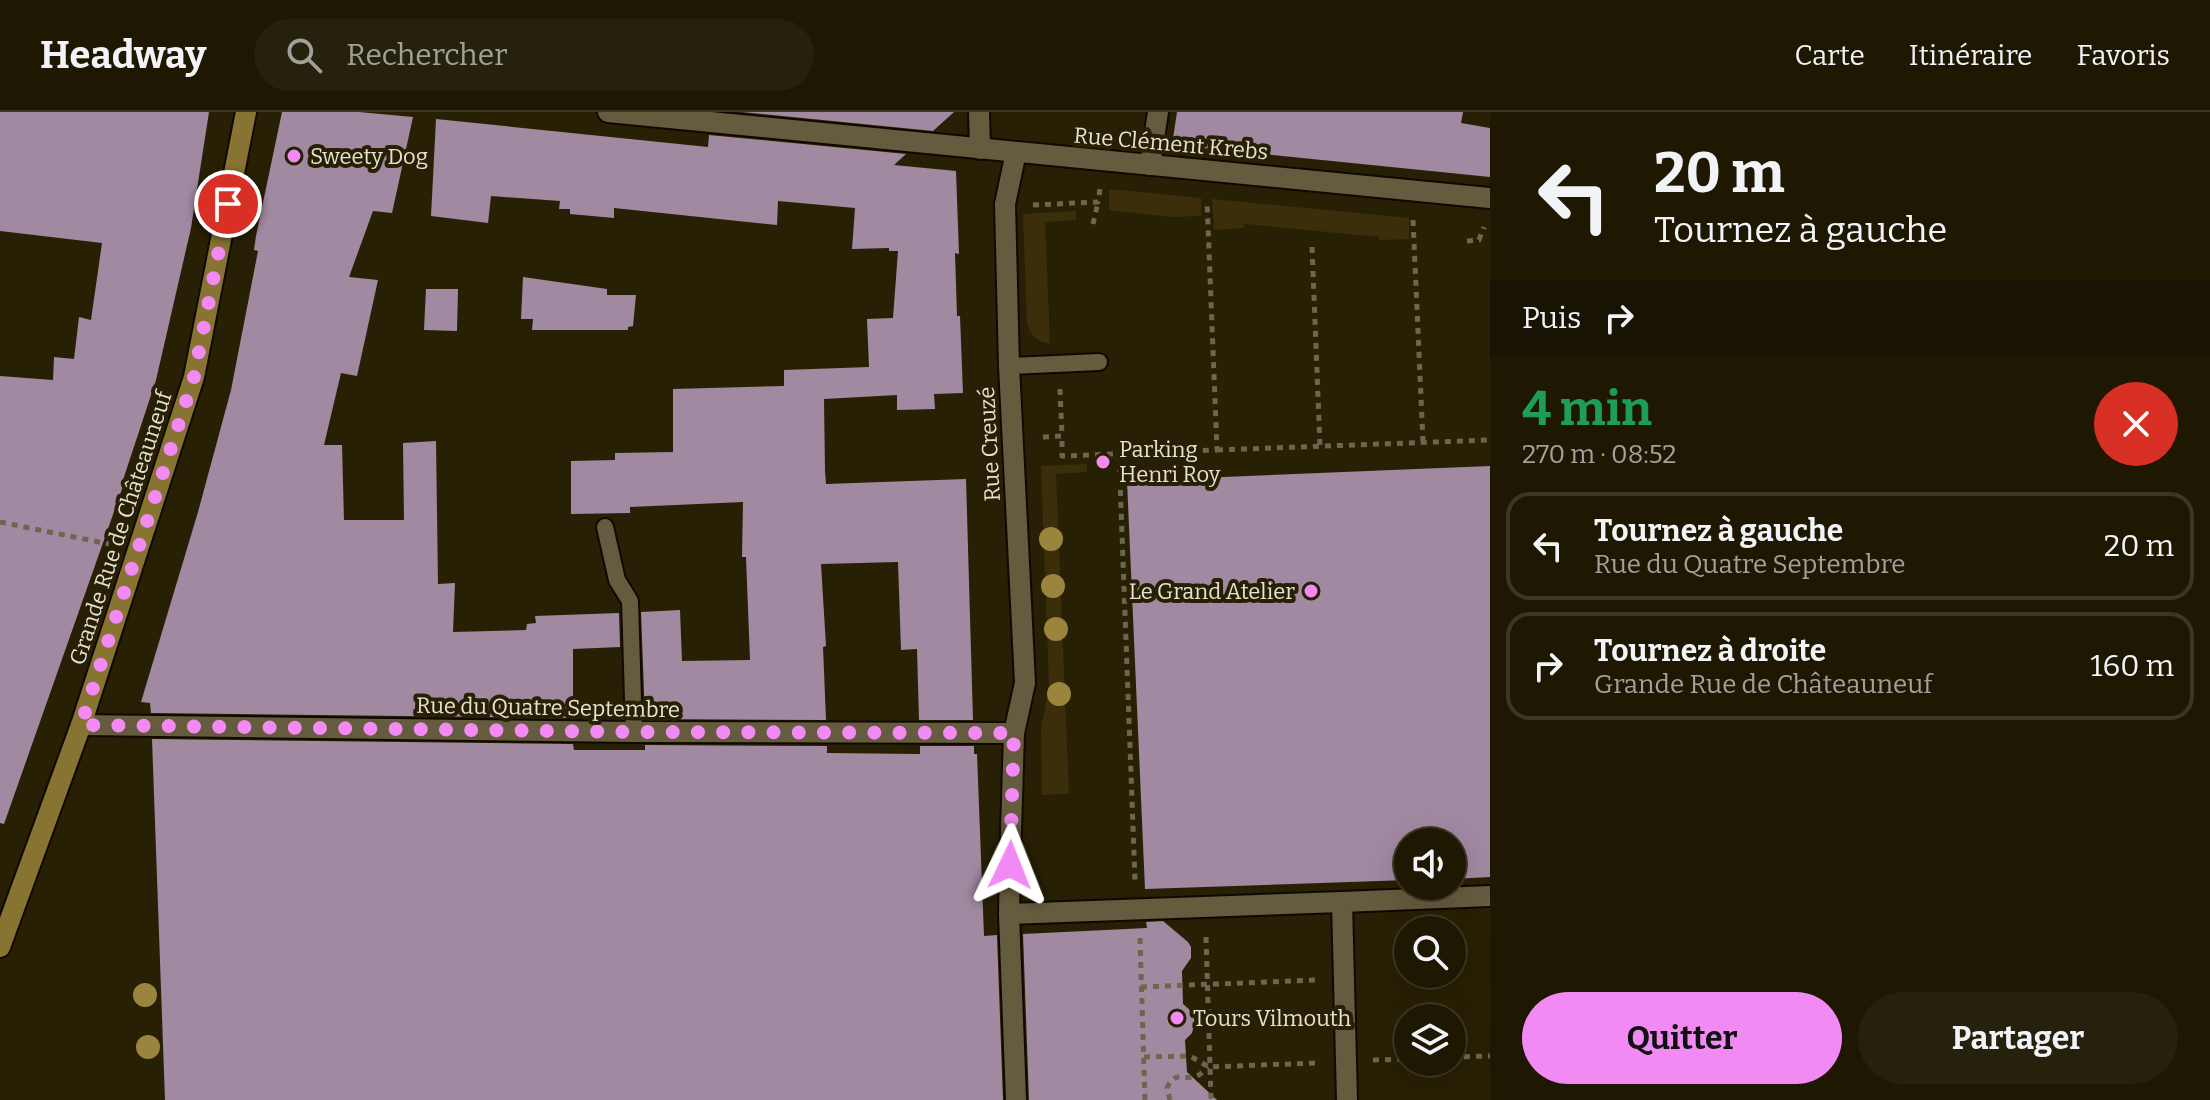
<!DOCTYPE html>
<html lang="fr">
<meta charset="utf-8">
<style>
:root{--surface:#1e1803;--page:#26210d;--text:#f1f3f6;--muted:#a1a09a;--line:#3c3725;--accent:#f28af3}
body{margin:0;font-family:Bitter,serif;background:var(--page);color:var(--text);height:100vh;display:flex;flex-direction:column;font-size:30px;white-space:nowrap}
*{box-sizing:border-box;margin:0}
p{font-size:26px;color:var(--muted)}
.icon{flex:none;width:44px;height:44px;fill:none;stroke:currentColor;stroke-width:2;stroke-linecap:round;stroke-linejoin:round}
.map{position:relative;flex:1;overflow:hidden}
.side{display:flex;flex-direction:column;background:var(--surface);width:720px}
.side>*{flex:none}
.guide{background:#1e1803;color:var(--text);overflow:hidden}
.controls{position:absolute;left:1394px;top:716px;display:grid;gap:16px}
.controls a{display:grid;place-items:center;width:72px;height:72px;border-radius:50%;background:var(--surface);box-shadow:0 8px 32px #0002,0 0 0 2px var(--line);font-size:40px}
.pin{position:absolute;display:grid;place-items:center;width:68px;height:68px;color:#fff;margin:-34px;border:4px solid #fff;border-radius:50%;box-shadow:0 2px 8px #0007}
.me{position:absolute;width:88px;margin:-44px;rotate:2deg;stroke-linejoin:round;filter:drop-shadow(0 0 6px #0008)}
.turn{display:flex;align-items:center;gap:28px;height:168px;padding:0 32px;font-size:36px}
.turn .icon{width:104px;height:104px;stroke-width:2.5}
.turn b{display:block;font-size:56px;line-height:68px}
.then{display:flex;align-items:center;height:76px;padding:0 32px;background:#0003;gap:16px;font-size:30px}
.round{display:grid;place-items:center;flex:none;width:84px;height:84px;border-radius:42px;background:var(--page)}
.overview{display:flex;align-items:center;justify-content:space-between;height:136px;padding:0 32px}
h1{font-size:48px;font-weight:700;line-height:60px;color:#1e9e55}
.cta{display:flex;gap:16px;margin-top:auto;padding:16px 32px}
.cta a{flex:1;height:92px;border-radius:48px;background:var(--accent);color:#111;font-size:32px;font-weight:700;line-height:92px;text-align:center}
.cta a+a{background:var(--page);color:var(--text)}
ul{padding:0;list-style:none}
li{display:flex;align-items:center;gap:24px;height:108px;margin:0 16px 12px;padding:0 16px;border:4px solid var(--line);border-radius:24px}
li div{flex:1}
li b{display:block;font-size:30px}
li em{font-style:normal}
header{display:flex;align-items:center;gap:48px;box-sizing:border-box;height:112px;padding:0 40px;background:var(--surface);border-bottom:2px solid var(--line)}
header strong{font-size:38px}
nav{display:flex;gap:44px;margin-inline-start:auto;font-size:28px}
.search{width:560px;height:72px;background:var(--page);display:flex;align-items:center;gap:20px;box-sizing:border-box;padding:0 28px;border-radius:44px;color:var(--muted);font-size:30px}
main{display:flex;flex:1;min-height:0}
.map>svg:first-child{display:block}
.green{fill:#3b2f0b}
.building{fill:#a189a1}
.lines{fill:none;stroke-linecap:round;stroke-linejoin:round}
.service-casing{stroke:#110900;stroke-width:20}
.minor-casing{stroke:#110900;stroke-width:24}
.secondary-casing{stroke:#110900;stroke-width:24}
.path{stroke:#6d664e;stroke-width:5;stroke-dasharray:6 6;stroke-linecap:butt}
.service{stroke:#655b3e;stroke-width:16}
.minor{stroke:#655b3e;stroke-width:20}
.secondary{stroke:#877432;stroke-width:20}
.tree{fill:#9b853d}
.route{stroke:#f28af3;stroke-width:14;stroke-dasharray:0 25.2}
.poi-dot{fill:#f28af3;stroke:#282004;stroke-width:3}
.labels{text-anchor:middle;stroke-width:8;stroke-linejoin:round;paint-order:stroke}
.street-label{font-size:22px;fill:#e6e1d1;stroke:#282004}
.poi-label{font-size:22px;fill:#e6e1d1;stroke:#282004;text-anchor:start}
</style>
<header>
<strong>Headway</strong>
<div class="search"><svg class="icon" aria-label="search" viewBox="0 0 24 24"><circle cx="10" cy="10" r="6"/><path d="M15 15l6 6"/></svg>Rechercher</div>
<nav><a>Carte</a><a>Itinéraire</a><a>Favoris</a></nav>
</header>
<main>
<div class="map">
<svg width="1490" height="988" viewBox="0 0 1490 988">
<rect width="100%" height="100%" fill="#282004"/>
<!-- green -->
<g class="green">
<path d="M1109,77L1201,86V104L1171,105L1109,98Z"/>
<path d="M1212,87L1409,106V127L1379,128V125L1245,112L1244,116L1214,118Z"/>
<path d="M1076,99V108L1045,110L1050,231C1036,230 1030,223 1027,210L1023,102Z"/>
<path d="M1087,352V360L1056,362L1069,682L1042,683L1041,618L1049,573L1041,354Z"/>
</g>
<!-- building -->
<g class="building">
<path d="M0,0H209L191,116L156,268L121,374H123L4,712L0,711V264L53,268L54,245L74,247L79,205L91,208L102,131L0,119Z"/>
<path d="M282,0H359L413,5L392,101L373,99L349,165L378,168L357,264L341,261L324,333H342L344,408H404L403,331L436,329L438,472L455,471L453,520L526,518L527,512L536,511L535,504L619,501L620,535L573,537V606L151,601L150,591L141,590L198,400L231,278L258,139L254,138L256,124Z"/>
<path d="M742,0H954L933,19Z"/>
<path d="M1177,0H1463L1461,11L1490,16V65L1172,33Z"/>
<path d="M436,7L708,35L709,23L906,42L894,53L956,59L959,142L955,141L957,204H960L963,281L934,282L935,297L897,298V283L824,287L825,359L826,372L966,367L973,608H919L917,537L901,538L898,450L821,452L826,534L823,535L826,608L645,607L641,500L680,498L682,549L750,548L746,445H742L743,390L630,395V401L571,402V349L615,348V341L673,340V277L784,274V258L869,255L867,207L893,206L898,139H889V136L852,137L855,96L778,89L777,113L614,96V106L570,102V97H559L560,89L491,84L488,111L431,104Z"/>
<path d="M523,165L607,177V183H636L633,214L628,215V218H532L533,207H521Z"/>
<path d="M426,177H458L457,219L424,218Z"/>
<path d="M1490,354V765L1452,767V730H1408V768L1145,777L1127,369Z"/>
<path d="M152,627L573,632L574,638H645V633L827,634V641L920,642V634H974V642H977L984,824L997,823L1003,988H165Z"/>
<path d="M1163,809L1188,830L1191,835V846L1182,859L1183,892L1191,899L1195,910L1192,921L1185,928L1187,960L1217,988H1029L1023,822L1147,816L1146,810Z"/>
</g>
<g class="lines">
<!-- service casing -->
<g class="service-casing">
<g id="service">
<path d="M1009,254L1099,250"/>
<path d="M605,415L617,468L630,489L634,620"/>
</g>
</g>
<!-- minor casing -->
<g class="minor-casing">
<g id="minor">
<path d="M608,0L1490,86"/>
<path d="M979,0L980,37"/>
<path d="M1150,53L1158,0"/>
<path d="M81,613L634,620L1014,621"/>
<path d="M1009,802L1342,790"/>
<path d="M1016,988L1009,802L1010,753L1014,621L1025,571L1009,254L1005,92L1016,40"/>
<path d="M1347,988L1342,790L1490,784"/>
</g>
</g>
<!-- secondary casing -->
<g class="secondary-casing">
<path id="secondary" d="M0,835L81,613L194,265L246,0"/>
</g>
<!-- path -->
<g class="path">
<path d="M1033,93L1098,90L1100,77"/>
<path d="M1413,108L1423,330"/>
<path d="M1093,112L1098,90"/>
<path d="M1467,129L1479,128L1484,115"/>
<path d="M1312,135L1320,334"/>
<path d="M1060,277L1062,324"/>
<path d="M1043,325L1062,324V344L1217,338L1207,89"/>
<path d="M1217,338L1490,328"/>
<path d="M1119,342L1135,768"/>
<path d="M0,410L109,432"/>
<path d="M1206,825L1211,988"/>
<path d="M1140,826L1145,988"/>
<path d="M1141,875L1316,868"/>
<path d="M1144,945L1190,944L1209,955L1315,951"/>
<path d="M1452,945L1490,944"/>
<path d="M1373,948L1408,947"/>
<path d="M1170,988L1167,976C1175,958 1182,969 1197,964C1201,962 1205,958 1209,956"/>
</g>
<!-- service -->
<use href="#service" class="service"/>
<!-- minor -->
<use href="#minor" class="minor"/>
<!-- secondary -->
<use href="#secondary" class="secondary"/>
</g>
<!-- trees -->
<g class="tree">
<circle cx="1051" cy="427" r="12"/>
<circle cx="1053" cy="474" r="12"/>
<circle cx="1056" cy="517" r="12"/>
<circle cx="1059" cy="582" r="12"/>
<circle cx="145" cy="883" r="12"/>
<circle cx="148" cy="935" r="12"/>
</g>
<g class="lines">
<!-- route -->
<path class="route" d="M228,92L194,265L81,613L634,620L1014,621L1010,753"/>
</g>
<!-- markers -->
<g class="poi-dot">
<circle cx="294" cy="44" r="8"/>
<circle cx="1103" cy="350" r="8"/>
<circle cx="1311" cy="479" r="8"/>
<circle cx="1177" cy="906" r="8"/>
</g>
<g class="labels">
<!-- street labels -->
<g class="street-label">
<text transform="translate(1171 31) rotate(5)" y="8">Rue Clément Krebs</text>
<text transform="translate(989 332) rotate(-93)" y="8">Rue Creuzé</text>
<text transform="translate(120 416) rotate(-72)" y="8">Grande Rue de Châteauneuf</text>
<text transform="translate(548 595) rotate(1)" y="8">Rue du Quatre Septembre</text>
</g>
<!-- poi labels -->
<g class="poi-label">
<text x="310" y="52">Sweety Dog</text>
<text x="1119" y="345">Parking<tspan x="1119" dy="25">Henri Roy</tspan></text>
<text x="1295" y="487" text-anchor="end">Le Grand Atelier</text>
<text x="1193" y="914">Tours Vilmouth</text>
</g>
</g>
</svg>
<div class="controls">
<a><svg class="icon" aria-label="sound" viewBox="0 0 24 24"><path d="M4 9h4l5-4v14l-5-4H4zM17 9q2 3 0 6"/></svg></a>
<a><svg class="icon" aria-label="search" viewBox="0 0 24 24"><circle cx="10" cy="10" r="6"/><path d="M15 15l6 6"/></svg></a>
<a><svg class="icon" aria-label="layers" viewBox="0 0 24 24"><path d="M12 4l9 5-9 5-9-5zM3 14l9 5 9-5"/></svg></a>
</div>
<div class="pin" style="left:228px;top:92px;background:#d93025"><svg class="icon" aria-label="arrive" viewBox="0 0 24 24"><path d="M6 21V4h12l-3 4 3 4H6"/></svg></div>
<svg class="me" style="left:1010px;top:753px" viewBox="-20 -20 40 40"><path d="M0-17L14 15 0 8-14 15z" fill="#f28af3" stroke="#fff" stroke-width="4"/></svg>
</div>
<section class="side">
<div class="guide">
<div class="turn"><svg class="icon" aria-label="left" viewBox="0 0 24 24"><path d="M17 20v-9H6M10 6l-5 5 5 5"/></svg><div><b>20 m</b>Tournez à gauche</div></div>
<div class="then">Puis<svg class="icon" aria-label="right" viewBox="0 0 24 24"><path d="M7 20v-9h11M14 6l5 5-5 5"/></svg></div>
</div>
<div class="overview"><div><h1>4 min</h1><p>270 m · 08:52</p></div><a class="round" style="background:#d93025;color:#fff"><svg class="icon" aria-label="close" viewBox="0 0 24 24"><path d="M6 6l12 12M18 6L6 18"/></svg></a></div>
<ul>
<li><svg class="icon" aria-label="left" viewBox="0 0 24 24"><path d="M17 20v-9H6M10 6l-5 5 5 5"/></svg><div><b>Tournez à gauche</b><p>Rue du Quatre Septembre</p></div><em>20 m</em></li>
<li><svg class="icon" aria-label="right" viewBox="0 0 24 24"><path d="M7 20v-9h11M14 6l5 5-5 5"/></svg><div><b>Tournez à droite</b><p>Grande Rue de Châteauneuf</p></div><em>160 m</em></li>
</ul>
<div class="cta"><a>Quitter</a><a>Partager</a></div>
</section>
</main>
